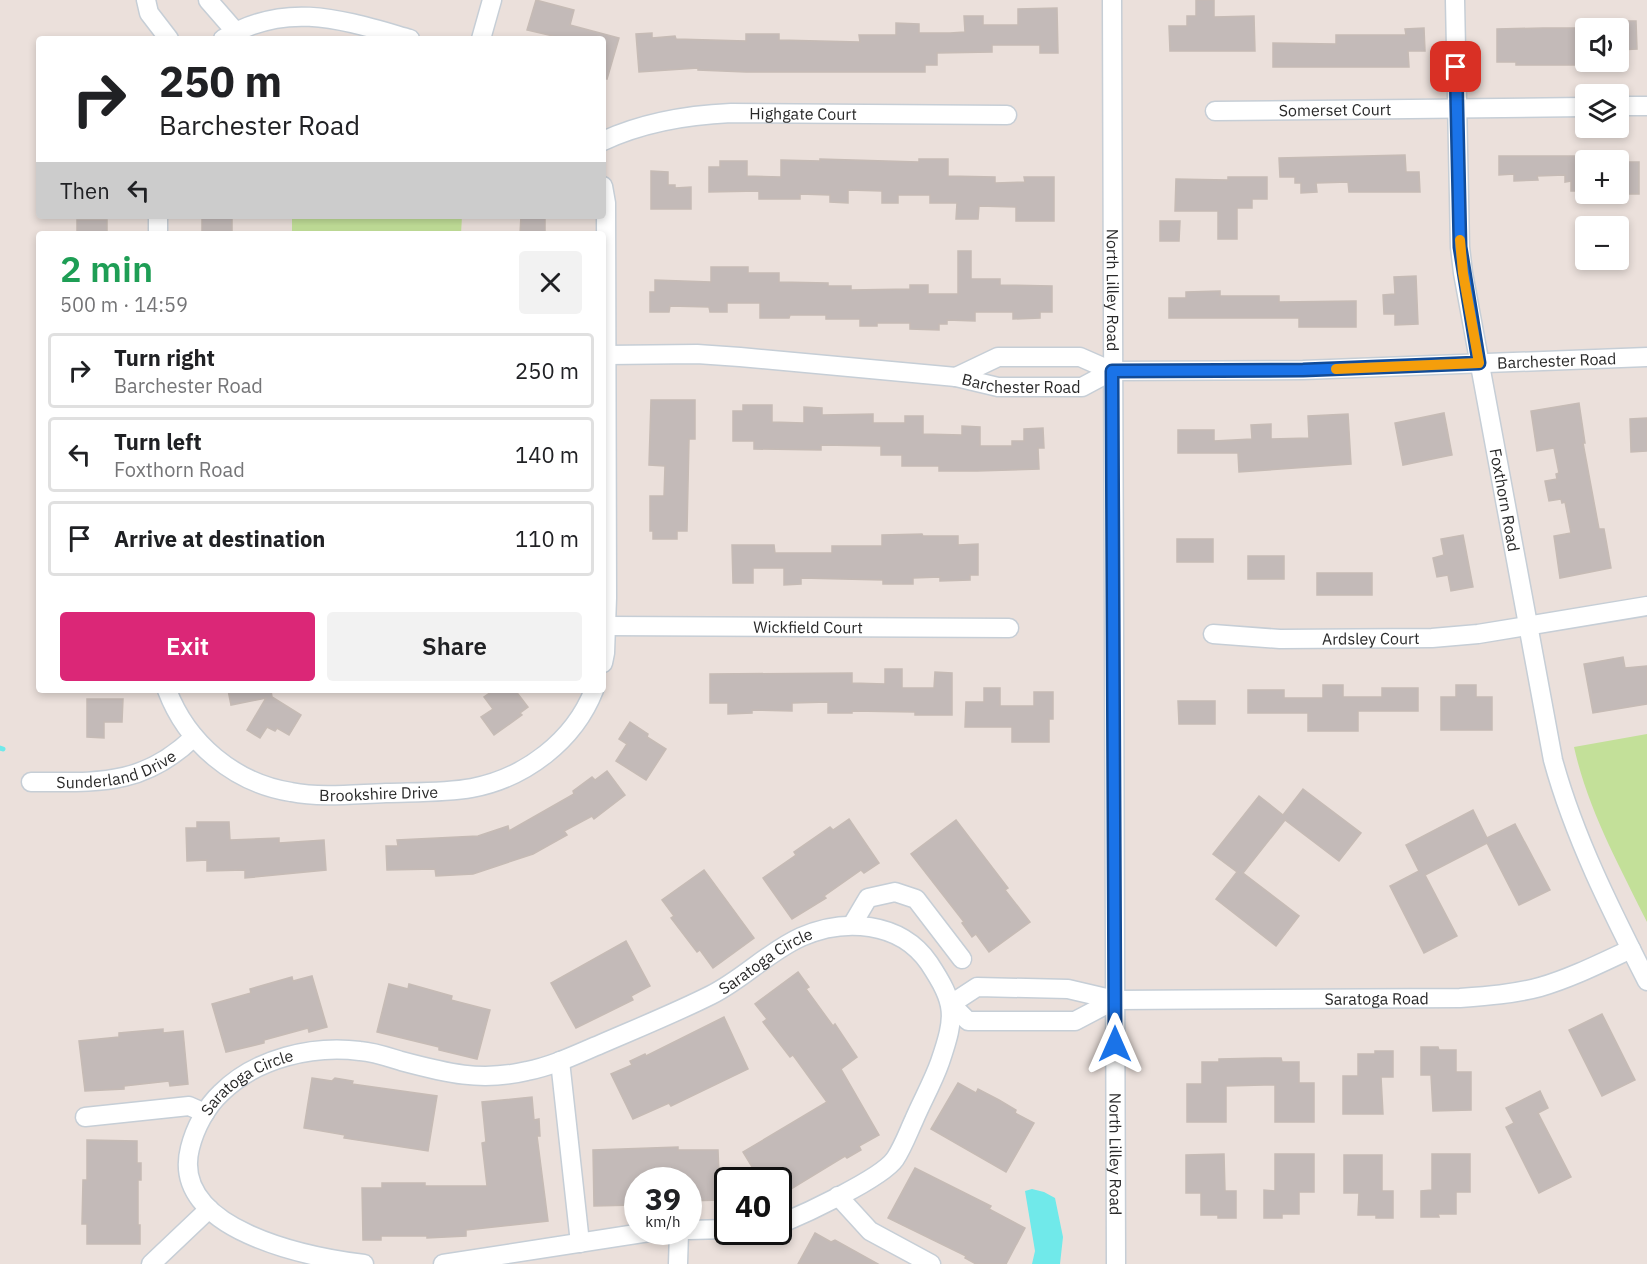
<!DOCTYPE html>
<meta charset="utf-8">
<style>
:root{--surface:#fff;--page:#f2f2f2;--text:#202124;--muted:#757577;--line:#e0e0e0;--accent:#db2777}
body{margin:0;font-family:"IBM Plex Sans",sans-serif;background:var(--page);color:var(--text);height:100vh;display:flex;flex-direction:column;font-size:22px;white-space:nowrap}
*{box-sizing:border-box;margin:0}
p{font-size:20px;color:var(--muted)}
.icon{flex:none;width:33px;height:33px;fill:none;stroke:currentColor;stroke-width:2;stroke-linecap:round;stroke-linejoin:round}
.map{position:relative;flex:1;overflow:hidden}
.side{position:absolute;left:36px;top:231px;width:570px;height:462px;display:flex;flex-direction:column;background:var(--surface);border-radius:6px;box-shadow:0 3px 9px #0003}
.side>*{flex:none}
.banner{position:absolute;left:36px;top:36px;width:570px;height:183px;border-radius:6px;box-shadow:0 3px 9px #0003;background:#fff;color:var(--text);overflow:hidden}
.fabs{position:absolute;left:1575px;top:18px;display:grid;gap:12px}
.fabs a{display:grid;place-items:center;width:54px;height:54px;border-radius:6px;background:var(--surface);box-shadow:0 3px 9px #0003;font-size:30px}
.speed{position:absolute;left:624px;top:1167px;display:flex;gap:12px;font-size:30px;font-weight:700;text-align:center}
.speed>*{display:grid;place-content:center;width:78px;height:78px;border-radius:50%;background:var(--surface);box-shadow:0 3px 9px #0003;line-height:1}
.speed small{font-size:15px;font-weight:400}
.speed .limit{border:3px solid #111;border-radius:9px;background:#fff;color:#111}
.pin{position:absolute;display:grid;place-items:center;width:51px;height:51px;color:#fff;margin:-26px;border-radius:12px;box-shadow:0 3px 9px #0006}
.me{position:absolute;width:66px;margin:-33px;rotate:0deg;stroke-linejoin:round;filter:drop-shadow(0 0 4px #0008)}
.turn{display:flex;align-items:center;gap:21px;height:126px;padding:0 24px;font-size:27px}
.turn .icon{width:78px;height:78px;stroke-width:2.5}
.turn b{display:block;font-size:42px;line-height:51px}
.then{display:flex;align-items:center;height:57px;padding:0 24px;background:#0003;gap:12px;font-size:22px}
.round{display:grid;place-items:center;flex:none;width:63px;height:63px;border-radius:6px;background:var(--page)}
.overview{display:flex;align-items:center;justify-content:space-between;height:102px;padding:0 24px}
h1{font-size:36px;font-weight:600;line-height:45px;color:#1e9e55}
.button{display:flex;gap:12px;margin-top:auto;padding:12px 24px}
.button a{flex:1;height:69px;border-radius:6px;background:var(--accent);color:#fff;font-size:24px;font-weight:600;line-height:69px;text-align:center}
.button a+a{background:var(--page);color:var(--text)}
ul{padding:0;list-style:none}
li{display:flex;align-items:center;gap:18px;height:75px;margin:0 12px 9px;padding:0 12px;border:3px solid var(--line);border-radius:6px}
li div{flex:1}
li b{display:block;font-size:22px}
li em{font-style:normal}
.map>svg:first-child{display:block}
.green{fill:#c3e099}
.water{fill:#70e9ea}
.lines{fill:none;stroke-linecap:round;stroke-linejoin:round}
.stream{stroke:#70e9ea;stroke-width:5}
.building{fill:#c3bab8;stroke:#c6bbb5;stroke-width:1.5}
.minor-casing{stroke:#c6ced6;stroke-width:21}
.minor{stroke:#fff;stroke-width:18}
.route-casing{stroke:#114b97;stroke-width:15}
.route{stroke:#1a73e8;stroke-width:10}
.slow{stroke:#f59e0b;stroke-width:10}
.labels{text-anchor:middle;stroke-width:4.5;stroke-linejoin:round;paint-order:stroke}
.street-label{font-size:16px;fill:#292929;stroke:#fff}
</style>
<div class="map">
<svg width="1647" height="1264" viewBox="0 0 1647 1264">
<rect width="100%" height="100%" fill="#ebe0db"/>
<!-- green -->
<g class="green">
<path d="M292,216H462L461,234H292Z"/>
<path d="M1647,734V922C1619,865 1588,810 1574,747Z"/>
</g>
<!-- water -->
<path class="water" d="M1032,1189L1044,1192L1055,1198L1063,1237L1060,1264H1032L1035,1251L1025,1191Z"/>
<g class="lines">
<!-- stream -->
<path class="stream" d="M0,748L3,749"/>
</g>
<!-- building -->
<g class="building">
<path d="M536,0L574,10L570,25L619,38L607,79L603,78V39H566L527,30Z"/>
<path d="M1196,0H1214V17L1254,16L1255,51H1170L1169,26H1187V16H1196Z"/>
<path d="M1057,8L1058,53H1040V45H992V52L937,53V65H925V72H746L698,70V68L639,72L636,34L652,33V38L675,36L676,39L746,41V34H779V40L860,42L859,35H896V23L919,24V33H950L965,32L964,16H983V25H1018V9Z"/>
<path d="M1618,21H1636L1637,49L1618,50Z"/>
<path d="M1424,28L1425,51H1408L1409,67H1273V43L1336,44V35H1406L1405,29Z"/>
<path d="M1543,28H1583V65H1516V62H1497V29Z"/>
<path d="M1405,155L1406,172H1419L1420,192H1349L1348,182L1316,183L1317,192L1301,193V183H1295V177H1280L1279,158Z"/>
<path d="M1499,156H1586V191H1571V181L1565,182V175L1537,176L1538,180L1514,181V174L1499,175Z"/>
<path d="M820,159L919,162V159H948V176L995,177V183L1025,182L1024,177H1054V221H1016V207L979,206L978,219H956L957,203H930V195H898V203H882V191L848,190V203L830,202V195L800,194V199H759V191L709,192V167H720V161H747V176L781,177V160L820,161Z"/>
<rect x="1618" y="162" width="21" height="32"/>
<path d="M651,171L668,172V185H675V188L691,187V209H651Z"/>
<path d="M1228,177H1267V199H1252V208H1237V239H1218V211H1175L1176,179L1228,180Z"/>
<rect x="202" y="216" width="30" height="18"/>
<path d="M521,216H545V234H520Z"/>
<rect x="77" y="220" width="30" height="14"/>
<path d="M1160,221H1180L1179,241H1160Z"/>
<path d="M958,251H971V279H1000V285L1052,286V312H1040V318L1013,319V312H975V321L947,320V324H939V330L910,329V323H877V326H860V319H826V315H790L789,318H760V303H727V312H710L709,307L670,306L669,312H650V292H655V280L711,282V267H748V273H779V282L828,283V286H851V290L910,289V285H928V294H958Z"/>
<path d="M1416,276L1418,324L1395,325V314H1384L1383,295L1395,294L1394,277Z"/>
<path d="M1220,291V296H1279V302L1356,301V327H1299V318H1169V298H1186V292Z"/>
<path d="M651,400H695V439H689L687,531H677V539H653V531H650V496H664L665,466L649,465Z"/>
<path d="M1579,403L1585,443H1583L1599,529H1604L1611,568L1560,578L1554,536L1571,533L1565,502L1562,503L1561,499L1549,501L1545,481L1557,479L1556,474L1559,473L1554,448L1537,451L1531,411Z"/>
<path d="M743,405H772V422L804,423V407L822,408V415L873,414V423H905V416H923V434L962,435V426L980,427V446H1012V441H1024V429L1043,428L1044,448H1038L1039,469L977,471H939V466H902V455H881V446L821,445V450L754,449V441H733V411H743Z"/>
<path d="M1444,413L1452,455L1403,465L1395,423Z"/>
<path d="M1348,414L1351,464L1239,472L1238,453H1178V430H1214V441L1252,439L1251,425L1271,424V439L1309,438L1308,416Z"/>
<path d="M1647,418V451L1631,452L1630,419Z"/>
<path d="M922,534L923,536H958V545L978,544V575H970V580L940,581V577L913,578V584H883V580L801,578V584L784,585V568H753V583H733L732,545H774L775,553H832V546H882V535Z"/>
<path d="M1463,535L1473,587L1451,591L1448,575L1437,577L1433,558L1444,555L1441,539Z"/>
<rect x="1177" y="539" width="36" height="23"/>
<rect x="1248" y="556" width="36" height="23"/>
<rect x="1317" y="573" width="55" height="22"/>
<path d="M1623,657L1625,668L1647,666V704L1593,713L1584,664Z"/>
<path d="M885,669H902V688H934L935,672L952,673V715H915V712L852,711V713H828V702L792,703V711L752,710V713L728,714V703H710V674L852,673V683L885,684Z"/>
<path d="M1323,685H1343V697H1382V688H1418V711H1358V731H1308V713H1248V690H1284V698H1323Z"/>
<path d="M1456,685H1476V697H1492V730H1441V697H1456Z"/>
<path d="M984,688H1000V706H1034V692H1053V719H1049V742H1012V727H965L966,702H984Z"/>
<path d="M228,690H271L272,697L301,715L289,735L277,728L275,731L267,727L260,738L247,730L266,698L231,705Z"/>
<path d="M494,690H515L528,707L520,713L522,715L494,735L481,717L493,709L484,697Z"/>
<path d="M87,699H123L122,722H104V738L87,737Z"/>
<path d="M1178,701H1215V724H1179Z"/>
<path d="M630,722L648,734L647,737L666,749L646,780L616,761L627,744L619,739Z"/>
<path d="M607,771L625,795L594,819L592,816L564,831L567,835L533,854L473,874L436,876L435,869L387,870L386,846H398L397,840L478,836L508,826L509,831L574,794L573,791L592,777L595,780Z"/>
<path d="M1303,789L1361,833L1339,861L1285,820L1243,873L1299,916L1276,946L1216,899L1237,872L1213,854L1259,796L1283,815Z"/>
<path d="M1473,810L1487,838L1515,824L1550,890L1519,905L1487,843L1425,875L1457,936L1424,953L1390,886L1419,871L1406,845Z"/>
<path d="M849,819L879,863L864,873L861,870L824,896L826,898L792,919L763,878L796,855L794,852L830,827L833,830Z"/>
<path d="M956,820L1008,888L1005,890L1030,922L989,952L976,934L972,937L962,923L964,922L911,854Z"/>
<path d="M197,822H229L230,840L279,838V843L324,840L326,870L245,878V870L207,871V860L187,861L186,828H197Z"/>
<path d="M704,870L754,938L713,968L700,950L697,952L671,918L674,916L662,900Z"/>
<path d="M626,941L650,986L631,996L633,1000L576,1028L551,983Z"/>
<path d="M798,972L809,987L806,989L833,1026L835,1024L857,1057L841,1069L879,1135L859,1146L861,1150L847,1158L845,1156L778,1197V1180H760L743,1152L827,1102L793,1055L790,1057L763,1022L767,1019L755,1004Z"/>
<path d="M312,976L327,1027L309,1032L308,1028L264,1040V1043L226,1052L212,1004L251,993L250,989L292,977L293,981Z"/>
<path d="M389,984L408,989L409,984L452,996L451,1000L490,1010L477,1059L439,1050V1047L377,1032Z"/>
<path d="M1602,1014L1635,1080L1602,1096L1569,1030Z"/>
<path d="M724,1017L748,1069L671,1106L669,1103L633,1119L611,1074L632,1065L630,1061L645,1054L646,1056Z"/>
<path d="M163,1029V1033L183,1031L188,1084L170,1086L169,1081L124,1086V1089L85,1091L79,1041L119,1037V1033Z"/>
<path d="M1421,1047H1438L1439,1050H1456V1072H1471V1110L1433,1111L1431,1075H1421Z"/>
<path d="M1375,1051H1393V1077H1381L1383,1114H1343V1076H1358V1054H1375Z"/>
<path d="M1264,1058H1281L1282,1062H1299V1083H1314V1122H1275V1085H1264L1226,1086V1122H1187V1084H1202V1062H1219V1059Z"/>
<path d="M312,1078L332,1081L335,1078L353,1081L352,1084L437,1096L428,1151L344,1138L345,1135L304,1128Z"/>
<path d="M958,1083L976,1093L978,1089L999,1100L1016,1110L1015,1113L1034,1123L1006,1172L931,1129Z"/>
<path d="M1540,1091L1548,1108L1538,1113L1571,1177L1539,1193L1506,1127L1514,1123L1506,1108Z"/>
<path d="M532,1097L534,1120L539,1119L540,1136H537L548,1221L466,1230V1236L427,1238V1236H381V1240H363L362,1188H382V1183H425V1186H487L482,1143L486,1142L482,1102Z"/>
<path d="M87,1140L137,1141V1163H141V1180H138V1225H140V1244H87V1224H82L83,1180H87Z"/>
<path d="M678,1147V1150H718L720,1200L688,1201V1180H638V1185H635V1205L594,1206L593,1150Z"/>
<path d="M1224,1154L1225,1191H1236V1218H1218V1215H1201V1193H1186V1155Z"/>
<path d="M1275,1154H1314V1192H1299V1214H1282V1218H1264V1190L1275,1191Z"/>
<path d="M1432,1154H1470V1192H1456V1214H1438L1439,1217H1421V1191L1432,1190Z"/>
<path d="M1344,1155H1382V1191H1393V1218H1376V1215H1358L1359,1193H1344Z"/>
<path d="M915,1168L991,1206L989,1209L1025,1228L1006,1264H976L965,1258L966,1256L888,1218Z"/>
<path d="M815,1233L831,1242L835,1240L878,1264H798Z"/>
</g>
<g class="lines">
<!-- minor casing -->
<g class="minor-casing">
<g id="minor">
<path d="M146,0L149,13L169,39"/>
<path d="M208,0L235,31"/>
<path id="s1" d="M1112,0L1116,1264"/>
<path id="s2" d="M1455,0L1460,247L1463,273L1553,760C1574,837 1611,910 1647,981"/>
<path d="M223,39C287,0 343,20 410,39"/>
<path d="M481,39L492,0"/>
<path d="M1618,106H1647"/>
<path id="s3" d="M1215,111L1586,107"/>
<path id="s4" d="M603,141C644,122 686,115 731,113L1007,115"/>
<path d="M603,186L606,203L607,598L605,653L603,663"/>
<path d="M158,234V216"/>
<path id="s5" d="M607,355L697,354L740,357L956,377L998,387H1082L1112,371L1303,370L1647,357"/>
<path d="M956,377L998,357H1080L1112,371"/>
<path id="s6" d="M606,626L1009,628"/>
<path id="s7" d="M1213,634L1280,639L1432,638L1478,634L1647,606"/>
<path id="s8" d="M167,690C187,743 234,783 291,792C321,798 355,794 386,793C414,792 444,793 472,788C525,778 574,741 594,690"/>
<path id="s9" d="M31,782C97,782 142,787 194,737"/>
<path d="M852,925L868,898L895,892L916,899L962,959"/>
<path id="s10" d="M951,1004L977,987L1068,989L1115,1000L1460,998C1487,996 1514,994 1540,987C1571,978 1601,963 1631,949"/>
<path d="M951,1004L968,1021H1075L1115,1000"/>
<path d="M560,1061L580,1243"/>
<path d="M85,1117L189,1106L205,1113"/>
<path d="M838,1196L870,1231L931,1264"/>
<path d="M688,1230L728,1229"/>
<path d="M151,1264L209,1209"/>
<path id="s11" d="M364,1264C308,1257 169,1230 190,1148C195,1128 206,1107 221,1093C256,1058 313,1045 360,1051C374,1052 388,1057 401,1061C446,1073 481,1082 527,1071C553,1066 577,1054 601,1044C638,1028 675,1013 711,995C743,979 768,952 801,937C844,918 900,921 929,963C956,1004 956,1015 940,1062C933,1082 922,1101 914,1120C908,1133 903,1147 895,1159C881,1179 804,1214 778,1225"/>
<path d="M443,1264L649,1232"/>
<path d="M678,1264L679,1232"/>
</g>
</g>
<!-- minor -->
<use href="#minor" class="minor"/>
</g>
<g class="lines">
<!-- route casing -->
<g class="route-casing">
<path id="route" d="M1115,1044L1112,371L1303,370L1479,363L1460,247L1456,67"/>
</g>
<!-- route -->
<use href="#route" class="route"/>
<!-- slow -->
<path class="slow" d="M1336,369L1479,363L1463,273L1460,240"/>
</g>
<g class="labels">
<!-- street labels -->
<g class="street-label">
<text dy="6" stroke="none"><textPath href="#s3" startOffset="120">Somerset Court</textPath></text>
<text dy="6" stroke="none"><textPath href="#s4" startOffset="204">Highgate Court</textPath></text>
<text dy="6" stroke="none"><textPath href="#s1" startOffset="290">North Lilley Road</textPath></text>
<text dy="6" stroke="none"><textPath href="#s5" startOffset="956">Barchester Road</textPath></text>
<text dy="6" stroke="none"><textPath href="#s5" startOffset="416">Barchester Road</textPath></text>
<text dy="6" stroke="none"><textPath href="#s2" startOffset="504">Foxthorn Road</textPath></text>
<text dy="6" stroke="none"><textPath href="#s6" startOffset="202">Wickfield Court</textPath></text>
<text dy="6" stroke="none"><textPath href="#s7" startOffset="158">Ardsley Court</textPath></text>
<text dy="6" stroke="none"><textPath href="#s9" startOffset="87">Sunderland Drive</textPath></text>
<text dy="6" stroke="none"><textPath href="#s8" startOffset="256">Brookshire Drive</textPath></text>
<text dy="6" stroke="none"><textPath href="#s11" startOffset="882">Saratoga Circle</textPath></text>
<text dy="6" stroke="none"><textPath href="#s10" startOffset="432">Saratoga Road</textPath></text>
<text dy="6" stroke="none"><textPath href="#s11" startOffset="326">Saratoga Circle</textPath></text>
<text dy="6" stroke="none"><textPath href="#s1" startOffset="1154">North Lilley Road</textPath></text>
</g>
</g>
</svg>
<div class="fabs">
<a><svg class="icon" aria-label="sound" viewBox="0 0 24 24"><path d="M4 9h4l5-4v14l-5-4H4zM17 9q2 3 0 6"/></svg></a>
<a><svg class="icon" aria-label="layers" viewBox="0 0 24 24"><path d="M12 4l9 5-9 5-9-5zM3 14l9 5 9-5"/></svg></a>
<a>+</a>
<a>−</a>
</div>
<div class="speed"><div>39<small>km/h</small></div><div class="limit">40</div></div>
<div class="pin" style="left:1456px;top:67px;background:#d93025"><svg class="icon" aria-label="arrive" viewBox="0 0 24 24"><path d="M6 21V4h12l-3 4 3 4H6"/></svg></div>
<svg class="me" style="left:1115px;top:1044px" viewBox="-20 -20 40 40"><path d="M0-17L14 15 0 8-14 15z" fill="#1a73e8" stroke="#fff" stroke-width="4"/></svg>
<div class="banner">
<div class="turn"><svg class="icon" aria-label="right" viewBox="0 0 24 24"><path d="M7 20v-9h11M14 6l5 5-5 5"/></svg><div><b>250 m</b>Barchester Road</div></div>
<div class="then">Then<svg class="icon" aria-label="left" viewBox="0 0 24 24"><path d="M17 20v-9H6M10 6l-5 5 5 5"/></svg></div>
</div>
<section class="side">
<div class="overview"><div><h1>2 min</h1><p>500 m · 14:59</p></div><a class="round"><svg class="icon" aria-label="close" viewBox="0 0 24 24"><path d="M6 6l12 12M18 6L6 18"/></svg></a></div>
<ul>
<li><svg class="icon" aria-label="right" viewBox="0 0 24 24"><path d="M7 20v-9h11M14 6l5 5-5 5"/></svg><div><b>Turn right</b><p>Barchester Road</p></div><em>250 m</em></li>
<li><svg class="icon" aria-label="left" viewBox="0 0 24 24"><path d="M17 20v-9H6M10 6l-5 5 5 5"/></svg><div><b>Turn left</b><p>Foxthorn Road</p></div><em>140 m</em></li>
<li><svg class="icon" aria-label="arrive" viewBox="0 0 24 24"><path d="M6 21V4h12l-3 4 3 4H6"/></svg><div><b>Arrive at destination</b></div><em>110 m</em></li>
</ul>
<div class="button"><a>Exit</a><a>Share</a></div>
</section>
</div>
